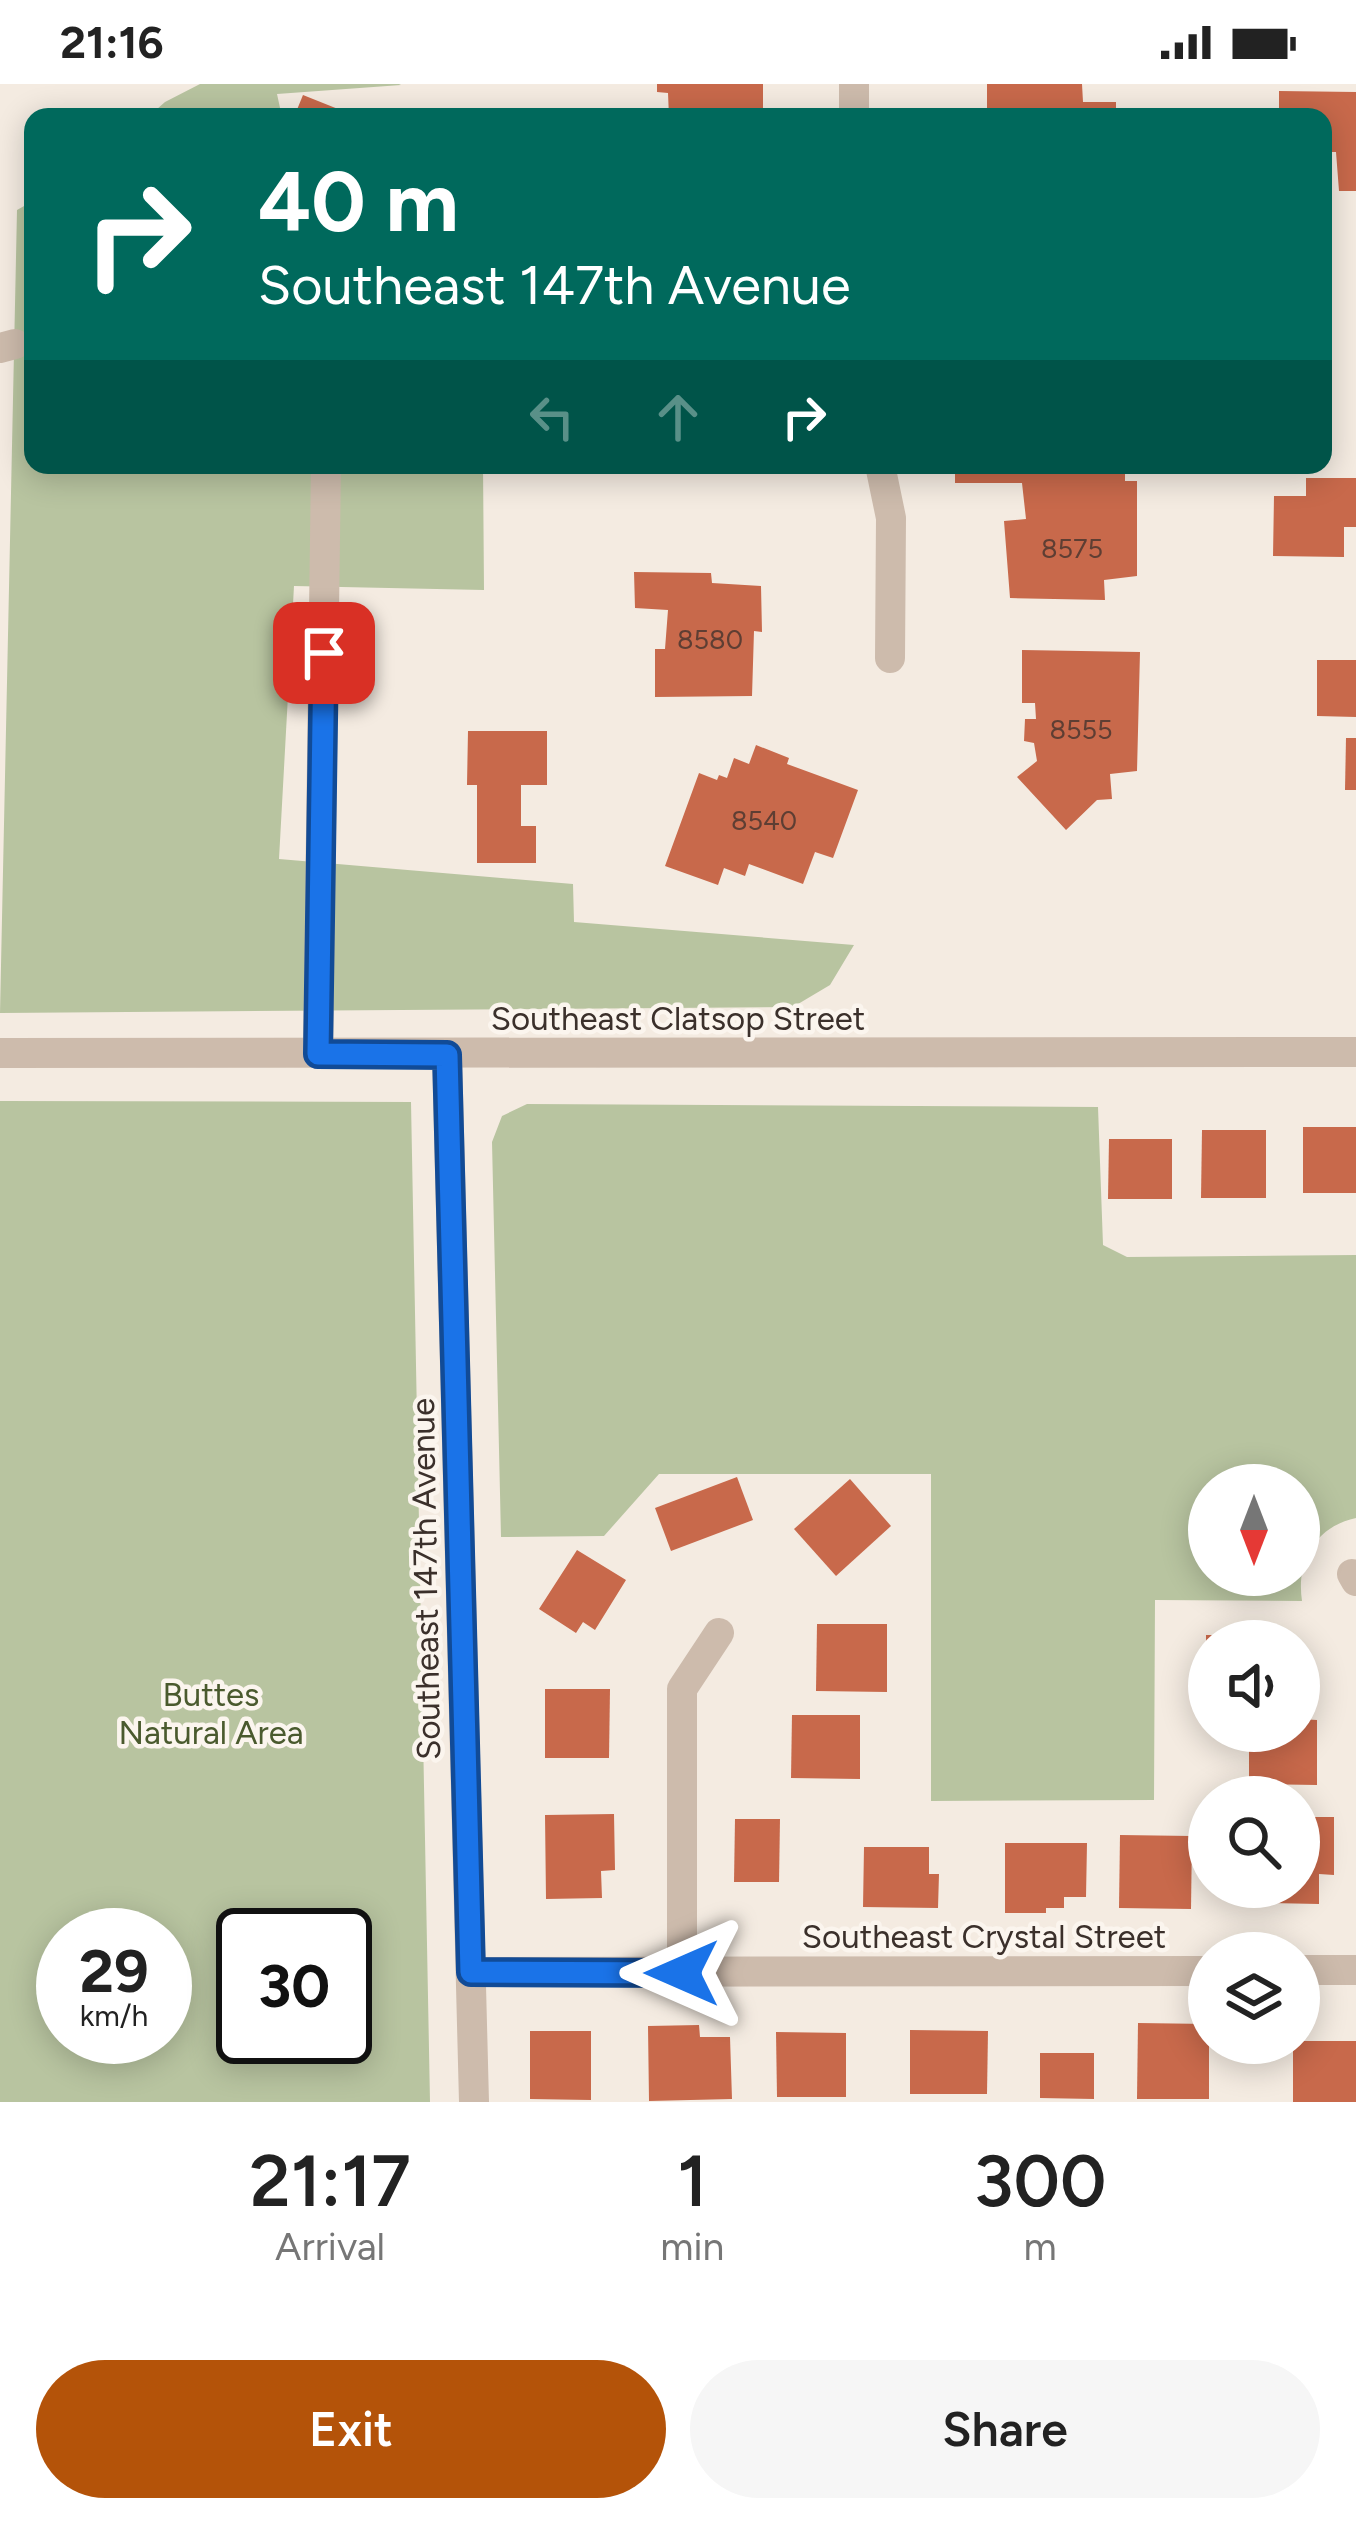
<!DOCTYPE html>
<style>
:root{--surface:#fff;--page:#f6f6f6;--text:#222;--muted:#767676;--accent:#b45309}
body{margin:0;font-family:Figtree,sans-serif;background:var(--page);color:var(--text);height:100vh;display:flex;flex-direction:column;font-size:45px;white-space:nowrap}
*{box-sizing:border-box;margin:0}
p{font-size:39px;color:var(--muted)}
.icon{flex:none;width:66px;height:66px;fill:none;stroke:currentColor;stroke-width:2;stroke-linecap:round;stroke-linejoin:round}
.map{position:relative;height:2018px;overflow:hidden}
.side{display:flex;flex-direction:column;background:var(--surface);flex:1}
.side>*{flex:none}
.banner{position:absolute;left:24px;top:24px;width:1308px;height:366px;border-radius:24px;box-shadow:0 6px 30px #0003;background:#00695c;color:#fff;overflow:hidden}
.needle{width:78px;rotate:180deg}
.tools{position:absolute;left:1188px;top:1380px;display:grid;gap:24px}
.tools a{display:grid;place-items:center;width:132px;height:132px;border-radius:50%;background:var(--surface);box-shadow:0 6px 30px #0003;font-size:60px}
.speed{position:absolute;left:36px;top:1824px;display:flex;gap:24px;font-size:60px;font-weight:700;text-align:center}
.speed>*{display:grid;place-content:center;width:156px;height:156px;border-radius:50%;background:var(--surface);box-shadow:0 6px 30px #0003;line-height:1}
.speed small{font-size:30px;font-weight:400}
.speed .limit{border:6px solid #111;border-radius:18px;background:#fff;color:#111}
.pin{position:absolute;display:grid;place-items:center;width:102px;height:102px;color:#fff;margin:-51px;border-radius:24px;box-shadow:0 6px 18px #0006}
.me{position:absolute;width:132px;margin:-66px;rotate:270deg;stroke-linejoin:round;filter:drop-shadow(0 0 9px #0008)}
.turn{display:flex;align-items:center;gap:42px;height:252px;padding:0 36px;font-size:54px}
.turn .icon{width:156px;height:156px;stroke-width:2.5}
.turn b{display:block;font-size:84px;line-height:102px}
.lanes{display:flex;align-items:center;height:114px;padding:0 36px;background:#0003;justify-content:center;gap:60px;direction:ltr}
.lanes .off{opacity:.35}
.eta{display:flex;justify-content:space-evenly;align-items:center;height:204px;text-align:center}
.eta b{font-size:72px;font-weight:600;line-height:84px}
.button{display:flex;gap:24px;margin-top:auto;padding:24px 36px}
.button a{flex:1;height:138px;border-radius:72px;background:var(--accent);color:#fff;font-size:48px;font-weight:600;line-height:138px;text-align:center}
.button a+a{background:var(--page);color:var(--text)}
.status{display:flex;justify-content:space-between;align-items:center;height:84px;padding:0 60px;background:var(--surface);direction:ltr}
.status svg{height:33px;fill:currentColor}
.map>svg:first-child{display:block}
.green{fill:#b8c4a0;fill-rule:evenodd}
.building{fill:#c8694b}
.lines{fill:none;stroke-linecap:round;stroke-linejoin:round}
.minor{stroke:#cdbbac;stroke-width:30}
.route-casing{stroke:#114b97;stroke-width:30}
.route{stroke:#1a73e8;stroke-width:21}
.labels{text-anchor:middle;stroke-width:9;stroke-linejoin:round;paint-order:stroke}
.number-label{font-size:27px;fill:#5e3e33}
.street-label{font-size:33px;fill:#3b302b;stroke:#fbf5ee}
.park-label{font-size:33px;fill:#4a5a2e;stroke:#fbf5ee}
</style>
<div class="status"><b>21:16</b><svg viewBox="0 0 49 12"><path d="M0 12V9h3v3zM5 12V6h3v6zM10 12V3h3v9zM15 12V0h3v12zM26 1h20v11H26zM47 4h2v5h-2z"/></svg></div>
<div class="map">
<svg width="1356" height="2018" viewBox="0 0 1356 2018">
<rect width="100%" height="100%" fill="#f4ebe1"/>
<!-- green -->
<g class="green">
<path d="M200,0H399L401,1L277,10L282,33H148L165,18Z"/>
<path d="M33,117V381H483L484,506L294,502L279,775L573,800L574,838L854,861L830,901L793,923L0,929L17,126Z"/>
<path d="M0,1017L411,1018L430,2018H0ZM165,1851V1953H63V1851ZM345,1851V1953H243V1851Z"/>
<path d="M527,1020L1098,1023L1103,1161L1127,1173L1356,1171V1434C1315,1443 1296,1477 1302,1517L1155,1516L1154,1716L931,1717V1390H659L604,1452L501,1453L492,1058L502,1032ZM1209,1401H1299V1491H1209Z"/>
</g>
<!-- building -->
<g class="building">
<path d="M657,0H763V33H669L668,9L657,8Z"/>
<path d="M987,0H1082L1083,18H1116V33H987Z"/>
<path d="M1279,7L1356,8V107H1339L1336,68H1323V33H1279Z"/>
<path d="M303,11L348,29L346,33H294Z"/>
<path d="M955,381H1125V397H1137V492L1104,496L1105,516L1010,514L1004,437L1026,435L1022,399H955Z"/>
<path d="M1306,394H1356V443H1344V473L1273,472L1274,412H1306Z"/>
<path d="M634,488L711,489L712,499L761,502L762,548L754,547L752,612L655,613V565H665L668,526L635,524Z"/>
<path d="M1022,566L1140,568L1137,687L1110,690L1112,715L1097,716L1066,746L1017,693L1037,677L1034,659L1024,657L1025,635H1036L1035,619H1022Z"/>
<path d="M1317,576H1356V633L1317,632Z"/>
<path d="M468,647H547V701H521V742H536V779H477V701H467Z"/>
<path d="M1346,654H1356V706H1345Z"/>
<path d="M756,661L789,674L787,680L858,706L833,774L815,768L803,800L749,780L745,792L724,784L718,801L665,782L699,689L717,696L719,691L727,694L734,674L749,680Z"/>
<rect x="1303" y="1043" width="53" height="66"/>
<path d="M1202,1046H1266V1114H1201Z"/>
<path d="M1109,1055H1172V1115H1108Z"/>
<path d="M737,1393L753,1436L671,1467L655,1424Z"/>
<path d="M850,1395L891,1442L836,1492L794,1445Z"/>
<path d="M577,1466L626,1496L595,1546L583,1538L576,1549L539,1525Z"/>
<path d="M817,1540H887V1608L816,1607Z"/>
<rect x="1206" y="1551" width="63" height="6"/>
<path d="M545,1605H610L609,1674H545Z"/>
<path d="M792,1631H860V1695L791,1694Z"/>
<path d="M1299,1635L1317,1636V1701L1249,1700V1647H1299Z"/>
<path d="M614,1730L615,1786L601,1787L602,1814L546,1815L545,1731Z"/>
<path d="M1299,1733H1334V1791L1319,1790V1820L1269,1819L1270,1803H1299Z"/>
<path d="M735,1735H780L779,1798H734Z"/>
<path d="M1120,1751L1192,1752L1191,1825L1119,1824Z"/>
<path d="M1005,1759H1087L1086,1813H1064V1824H1046V1829H1005Z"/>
<path d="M864,1763H929V1790H939L938,1824L863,1823Z"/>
<path d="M1138,1939L1209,1940V2015H1137Z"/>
<path d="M699,1941L700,1953H730L732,2015L649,2017L648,1942Z"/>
<path d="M910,1946L988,1947L987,2010H910Z"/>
<path d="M530,1947H591V2016L530,2015Z"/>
<path d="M776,1948L846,1949V2013H777Z"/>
<path d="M1299,1957H1356V2018H1293V1959Z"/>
<path d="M1040,1969H1094V2015L1040,2014Z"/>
</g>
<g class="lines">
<!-- minor -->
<g class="minor">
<path d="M854,0V33"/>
<path d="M0,264L15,260"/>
<path d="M880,381L891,434L890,574"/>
<path d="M0,969L1356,968"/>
<path d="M318,970L326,381"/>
<path d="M447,971L474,2018"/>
<path d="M1352,1490L1356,1497"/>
<path d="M1299,1886H1356"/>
<path d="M471,1888L1209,1887"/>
<path d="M682,1889V1605L719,1549"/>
</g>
</g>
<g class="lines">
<!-- route casing -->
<g class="route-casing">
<path id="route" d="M324,569L318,970L447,971L471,1888L682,1889"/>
</g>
<!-- route -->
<use href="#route" class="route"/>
</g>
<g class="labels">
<!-- number labels -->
<g class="number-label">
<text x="1072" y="474">8575</text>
<text x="710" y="565">8580</text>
<text x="1081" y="655">8555</text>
<text x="764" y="746">8540</text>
</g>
<!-- street labels -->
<g class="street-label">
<text x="678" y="946">Southeast Clatsop Street</text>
<text transform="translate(425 1495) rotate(-91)" y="12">Southeast 147th Avenue</text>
<text x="984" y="1864">Southeast Crystal Street</text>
</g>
<!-- park labels -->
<g class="park-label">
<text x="211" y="1622">Buttes<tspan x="211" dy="38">Natural Area</tspan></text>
</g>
</g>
</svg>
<div class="tools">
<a><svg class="needle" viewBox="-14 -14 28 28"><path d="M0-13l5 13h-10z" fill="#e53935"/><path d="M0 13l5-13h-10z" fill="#767676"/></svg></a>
<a><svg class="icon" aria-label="sound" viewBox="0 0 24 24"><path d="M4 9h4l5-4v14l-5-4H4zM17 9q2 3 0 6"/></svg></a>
<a><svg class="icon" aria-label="search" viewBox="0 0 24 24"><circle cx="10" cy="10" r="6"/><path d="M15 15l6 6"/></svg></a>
<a><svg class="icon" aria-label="layers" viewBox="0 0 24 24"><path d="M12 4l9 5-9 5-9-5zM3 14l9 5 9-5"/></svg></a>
</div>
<div class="speed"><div>29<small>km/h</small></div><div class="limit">30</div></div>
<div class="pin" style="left:324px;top:569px;background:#d93025"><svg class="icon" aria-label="arrive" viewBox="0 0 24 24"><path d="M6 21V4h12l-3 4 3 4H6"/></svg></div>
<svg class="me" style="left:682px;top:1889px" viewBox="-20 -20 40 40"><path d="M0-17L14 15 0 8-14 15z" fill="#1a73e8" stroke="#fff" stroke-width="4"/></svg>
<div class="banner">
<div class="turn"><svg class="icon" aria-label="right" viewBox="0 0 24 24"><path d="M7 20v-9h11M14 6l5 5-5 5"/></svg><div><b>40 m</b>Southeast 147th Avenue</div></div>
<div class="lanes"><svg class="icon off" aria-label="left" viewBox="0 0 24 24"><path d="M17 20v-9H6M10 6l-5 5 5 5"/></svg><svg class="icon off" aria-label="ahead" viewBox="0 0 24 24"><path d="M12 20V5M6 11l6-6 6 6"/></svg><svg class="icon" aria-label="right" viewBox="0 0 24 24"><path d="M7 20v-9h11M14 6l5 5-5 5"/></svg></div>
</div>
</div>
<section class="side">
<div class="eta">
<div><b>21:17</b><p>Arrival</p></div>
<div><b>1</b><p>min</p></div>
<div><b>300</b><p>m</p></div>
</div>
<div class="button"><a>Exit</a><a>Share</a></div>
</section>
